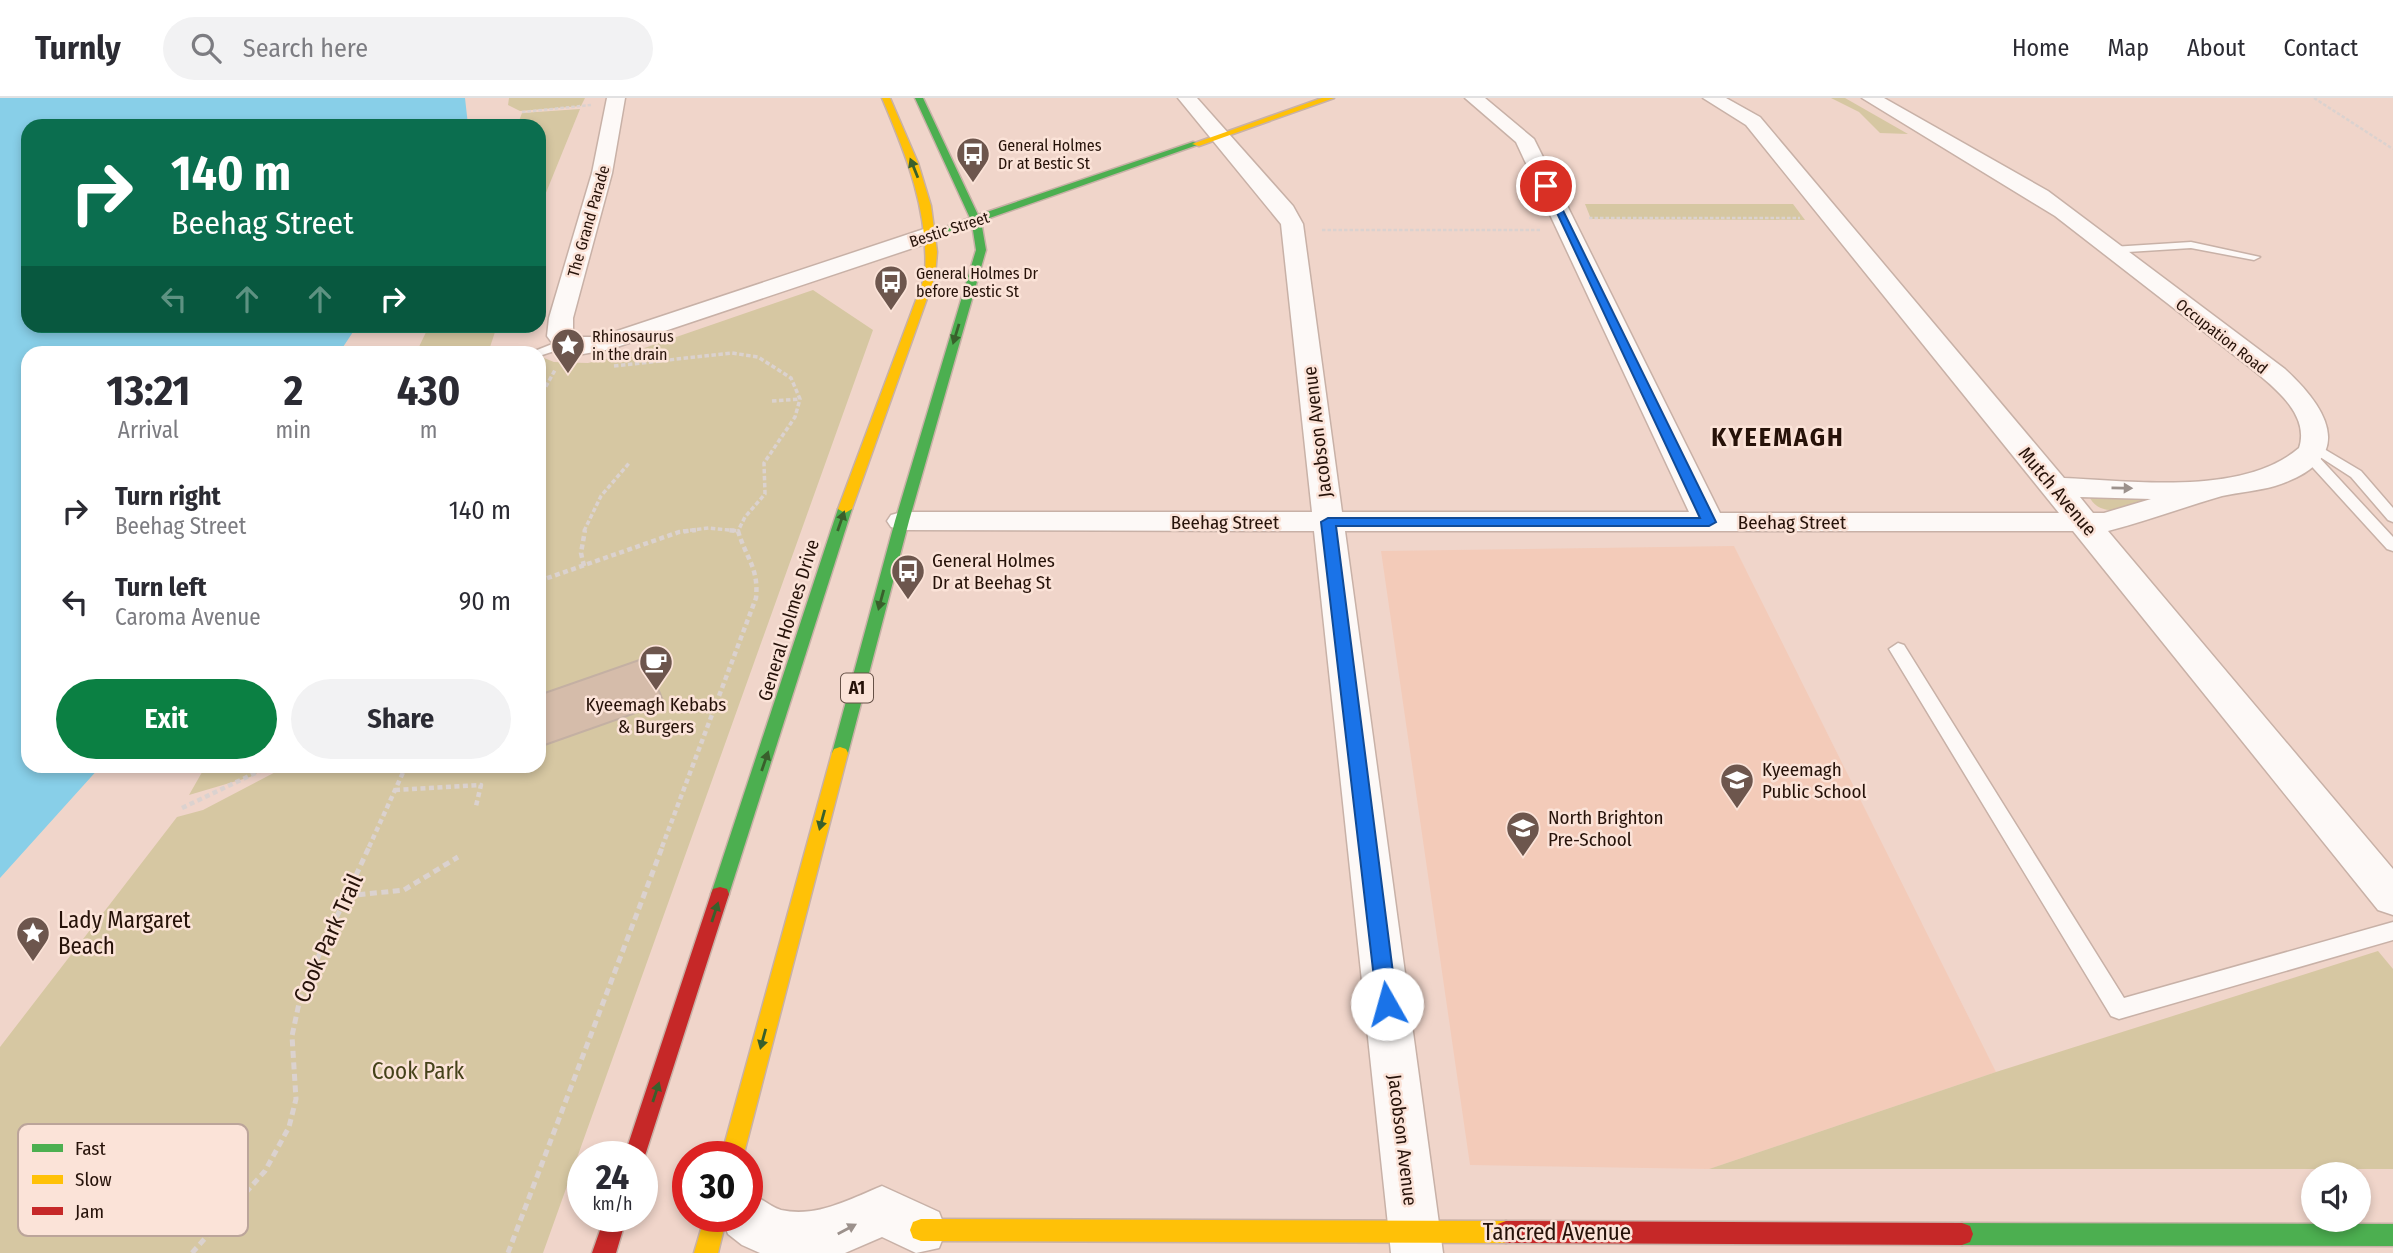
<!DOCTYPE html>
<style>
:root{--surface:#fff;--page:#f2f2f3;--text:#2b2b33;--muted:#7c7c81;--line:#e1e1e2;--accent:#0b8043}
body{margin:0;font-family:"Fira Sans Condensed",sans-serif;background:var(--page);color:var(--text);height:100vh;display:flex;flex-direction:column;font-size:26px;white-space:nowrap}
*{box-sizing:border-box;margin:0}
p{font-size:23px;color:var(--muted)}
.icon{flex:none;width:38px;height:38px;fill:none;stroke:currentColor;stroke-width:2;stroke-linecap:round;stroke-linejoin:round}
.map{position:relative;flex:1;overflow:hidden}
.drawer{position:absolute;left:21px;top:248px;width:525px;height:427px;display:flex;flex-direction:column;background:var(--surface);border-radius:21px;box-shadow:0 4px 10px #0003}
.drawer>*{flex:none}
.guide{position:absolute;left:21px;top:21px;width:525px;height:214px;border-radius:21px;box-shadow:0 4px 10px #0003;background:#0b6e4f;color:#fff;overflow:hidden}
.tools{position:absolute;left:2301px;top:1064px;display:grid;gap:14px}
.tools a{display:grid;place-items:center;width:70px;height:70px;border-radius:50%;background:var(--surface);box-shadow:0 4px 10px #0003;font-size:35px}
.speed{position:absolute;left:567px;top:1043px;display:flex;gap:14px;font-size:35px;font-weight:700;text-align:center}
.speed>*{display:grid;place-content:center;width:91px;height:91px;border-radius:50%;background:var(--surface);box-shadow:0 4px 10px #0003;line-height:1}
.speed small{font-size:18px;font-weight:400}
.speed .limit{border:10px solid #d22;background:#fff;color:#111}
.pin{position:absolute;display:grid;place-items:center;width:60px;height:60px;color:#fff;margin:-30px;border:4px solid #fff;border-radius:50%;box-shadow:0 2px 7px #0007}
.me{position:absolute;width:77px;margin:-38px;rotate:353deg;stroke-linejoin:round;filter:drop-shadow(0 0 5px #0008)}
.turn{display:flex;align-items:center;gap:24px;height:147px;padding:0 35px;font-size:32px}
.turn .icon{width:91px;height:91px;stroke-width:2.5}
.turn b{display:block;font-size:49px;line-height:60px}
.lanes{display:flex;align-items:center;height:66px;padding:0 35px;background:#0003;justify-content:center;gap:35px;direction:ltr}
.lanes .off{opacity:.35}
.eta{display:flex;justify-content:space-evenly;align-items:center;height:119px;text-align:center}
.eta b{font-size:42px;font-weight:700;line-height:49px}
.button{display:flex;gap:14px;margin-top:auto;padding:14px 35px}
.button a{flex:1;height:80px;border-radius:42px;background:var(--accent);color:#fff;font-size:28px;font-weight:700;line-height:80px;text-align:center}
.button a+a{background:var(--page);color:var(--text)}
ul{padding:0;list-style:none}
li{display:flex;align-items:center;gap:21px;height:91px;padding:0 35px}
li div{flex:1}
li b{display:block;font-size:26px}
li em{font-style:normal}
header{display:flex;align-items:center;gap:42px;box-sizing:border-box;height:98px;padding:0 35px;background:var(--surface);border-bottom:2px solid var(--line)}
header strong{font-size:33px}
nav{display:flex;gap:38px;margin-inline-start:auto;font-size:24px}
.search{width:490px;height:63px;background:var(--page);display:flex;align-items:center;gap:18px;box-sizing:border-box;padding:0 24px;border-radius:38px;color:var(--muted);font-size:26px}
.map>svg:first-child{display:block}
.built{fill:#f3cbb9}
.green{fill:#d6c7a2}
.water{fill:#88cfe8}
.building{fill:#d5bcaa;stroke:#c4b0a3;stroke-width:2}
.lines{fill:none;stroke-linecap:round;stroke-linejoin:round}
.lane-casing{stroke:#c8b1a7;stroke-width:3}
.street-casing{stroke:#c8b1a7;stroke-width:3}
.fast-casing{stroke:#c8b1a7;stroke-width:3}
.slow-casing{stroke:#c8b1a7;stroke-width:3}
.jam-casing{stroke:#c8b1a7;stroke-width:3}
.path-far3{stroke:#dbd2cf;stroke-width:2.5;stroke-dasharray:3.5 2;stroke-linecap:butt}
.path-far2{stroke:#dbd2cf;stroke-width:3.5;stroke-dasharray:4.5 2.5;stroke-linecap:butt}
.path-far1{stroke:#dbd2cf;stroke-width:4.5;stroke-dasharray:5 3.5;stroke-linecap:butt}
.path{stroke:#dbd2cf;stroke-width:5;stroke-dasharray:7 4.5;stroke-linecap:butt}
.lane{fill:#fdf9f7;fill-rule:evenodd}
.street{fill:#fdf9f7;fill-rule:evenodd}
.fast{fill:#4caf50;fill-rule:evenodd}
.slow{fill:#ffc107;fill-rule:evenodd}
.jam{fill:#c62828;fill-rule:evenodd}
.oneway{fill:#39602c}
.oneway2{fill:#9c918c}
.route{fill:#1a73e8;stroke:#114b97;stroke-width:2}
.labels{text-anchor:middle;stroke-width:5;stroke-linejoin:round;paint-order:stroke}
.far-poi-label{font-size:16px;fill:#261209;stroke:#fbe3d8;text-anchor:start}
.far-street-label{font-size:16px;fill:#261209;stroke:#fbe3d8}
.shield{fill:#fbe3d8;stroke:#665147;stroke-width:2}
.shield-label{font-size:18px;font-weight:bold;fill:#261209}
.street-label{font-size:19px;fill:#261209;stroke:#fbe3d8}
.poi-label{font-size:19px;fill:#261209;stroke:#fbe3d8;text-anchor:start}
.near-poi-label{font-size:23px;fill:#261209;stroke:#fbe3d8;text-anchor:start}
.near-street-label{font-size:23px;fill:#261209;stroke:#fbe3d8}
.near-park-label{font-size:23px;fill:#45421a;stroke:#fbe3d8}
.district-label{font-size:26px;font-weight:bold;letter-spacing:2px;fill:#261209;stroke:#fbe3d8}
.key{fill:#fbe3d8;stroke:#bba49a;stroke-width:2}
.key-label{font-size:19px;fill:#261209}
</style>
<header>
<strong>Turnly</strong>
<div class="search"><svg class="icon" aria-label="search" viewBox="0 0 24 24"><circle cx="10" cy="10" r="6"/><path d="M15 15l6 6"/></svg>Search here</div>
<nav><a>Home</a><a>Map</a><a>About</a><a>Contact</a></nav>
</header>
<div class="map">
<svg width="2393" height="1155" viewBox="0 0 2393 1155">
<rect width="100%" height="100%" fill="#f0d5ca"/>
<!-- built -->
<path class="built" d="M1734,448L1996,974L1709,1071L1470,1067L1381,453Z"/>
<!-- green -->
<g class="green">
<path d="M509,0H585L581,8L520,13L508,7Z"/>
<path d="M1831,0H1845L1908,36L1880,35L1859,14Z"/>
<path d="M580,11L539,112V28H517L522,15Z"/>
<path d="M1585,106H1793L1805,122L1591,121Z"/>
<path d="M813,192L873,232L543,1155H0V949L177,719L203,712L285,669L539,668V258L554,264L588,265L624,257Z"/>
<path d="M429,228H497L488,255H416Z"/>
<path d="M2173,395C2151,402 2102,428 2089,398Z"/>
<path d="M205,669V668L268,669L250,679L189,697Z"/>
<path d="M2378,853L2393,871V1071H1709L1996,974Z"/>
</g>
<!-- water -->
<path class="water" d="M0,0H465L468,27L28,28V228H357L339,255L28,256V668L100,669L0,780Z"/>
<!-- building -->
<path class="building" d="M645,560L664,605L539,649V597Z"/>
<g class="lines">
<!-- lane casing -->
<g class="lane-casing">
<g id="lane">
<path d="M2191,144L2260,159L2254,162L2191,150L2112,155L2106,152L2112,149Z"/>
<path d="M565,241L571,245L570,248L539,258V256H527Z"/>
<path d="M2314,345L2361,373L2393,410V424L2388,422L2351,379L2317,357L2393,439V453L2387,451L2304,360V354L2311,353L2307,349Z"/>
<path d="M1898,545L1904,547L2124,900L2393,824V842L2119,921L2111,918L1889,551Z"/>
</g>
</g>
<!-- street casing -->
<g class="street-casing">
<g id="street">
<path d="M607,0H625L612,75L573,220V239H599L924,131L932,129L943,136L940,141L611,251L583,256L556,250L547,238L549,220L592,75Z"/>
<path d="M1178,0H1197L1293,108L1303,126L1342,414H1689L1516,44L1465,0H1485L1534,41L1720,415H2059L1746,27L1703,0H1726L1760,19L2064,380C2134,383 2243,398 2299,350C2310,317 2275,290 2252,271L2055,118L1862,0H1884L2048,93L2285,271C2334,316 2354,363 2275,388C2258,393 2239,394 2222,398C2184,409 2147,423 2108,433L2393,771V817L2378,812L2073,433H1345L1443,1155H1391L1314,433L902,432L891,429L887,423L891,417L902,414H1312L1281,126ZM2080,399L2151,401L2104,415H2093Z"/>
<path d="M882,1088L939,1114L946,1132L939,1150L916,1155L882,1139L845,1155H760L742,1147L728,1136L721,1118H747V1094C759,1098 770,1109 781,1112C817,1120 850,1101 882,1088Z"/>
</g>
</g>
<!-- fast casing -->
<g class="fast-casing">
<g id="fast">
<path d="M915,0H923L978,117L1193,44L1200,46L981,123L986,152L909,423L848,655L846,659H834L832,655L895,423L976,152L972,126L932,139L927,136L970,120Z"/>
<path d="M845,407L852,411L729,796L727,801L720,803L713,801L711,796L838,411Z"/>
<path d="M1962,1125L2393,1126V1148L1962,1147L1954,1144L1951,1136L1954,1128Z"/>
</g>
</g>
<!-- slow casing -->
<g class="slow-casing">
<g id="slow">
<path d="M882,0H890L918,65L931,108L937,154L935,178L852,411L845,415L838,411L925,178C929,113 907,59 882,0Z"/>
<path d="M1322,0H1334L1199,48L1192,46Z"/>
<path d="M840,649L846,651L848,655L743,1059H721L832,655L834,651Z"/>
<path d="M705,1118H727L718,1155H694Z"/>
<path d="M921,1121L1506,1123L1514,1126L1517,1134L1514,1142L1506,1145L921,1143L913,1140L910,1132L913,1124Z"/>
</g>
</g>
<!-- jam casing -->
<g class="jam-casing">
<g id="jam">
<path d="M720,789L727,791L729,796L642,1067V1059H624L711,796L713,791Z"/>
<path d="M605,1118H627L616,1155H592Z"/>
<path d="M1506,1123L1962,1125L1970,1128L1973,1136L1970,1144L1962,1147L1506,1145L1498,1142L1495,1134L1498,1126Z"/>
</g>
</g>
<!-- path-far3 -->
<g class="path-far3">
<path d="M2314,0L2393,51"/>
<path d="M522,14L591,7"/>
<path d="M1589,120H1800"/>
<path d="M1322,132H1541"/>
</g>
<!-- path-far2 -->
<g class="path-far2">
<path d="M614,268L732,255L758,259L791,280L800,301L795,319L764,365L765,396L745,419L738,433"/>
<path d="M539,301L555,272"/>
<path d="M772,303L800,301"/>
<path d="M584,433L601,398L630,364"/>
<path d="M683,433L709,430L738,433"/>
</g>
<!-- path-far1 -->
<g class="path-far1">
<path d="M584,468L581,455L585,432"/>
<path d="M539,483L679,434L696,432"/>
<path d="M395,692L481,687L476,708"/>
<path d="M182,710L270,668"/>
<path d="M369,749L406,668"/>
<path d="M662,749L756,500C759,470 746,460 738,433L726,432"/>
</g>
<!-- path -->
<g class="path">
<path d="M347,798L404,792L458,759"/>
<path d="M192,1155L265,1073L289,1029L296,1001L292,938L301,896L370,747"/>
<path d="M508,1155L663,747"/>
</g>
<!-- lane -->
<use href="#lane" class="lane"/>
<!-- street -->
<use href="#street" class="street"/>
<!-- fast -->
<use href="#fast" class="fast"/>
<!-- slow -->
<use href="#slow" class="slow"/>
<!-- jam -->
<use href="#jam" class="jam"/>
</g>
<!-- one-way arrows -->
<defs><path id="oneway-solid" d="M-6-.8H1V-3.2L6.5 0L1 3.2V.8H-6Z" transform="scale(1.75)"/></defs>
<g class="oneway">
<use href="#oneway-solid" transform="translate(914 70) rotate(-112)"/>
<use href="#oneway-solid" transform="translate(956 236) rotate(107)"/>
<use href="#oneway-solid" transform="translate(841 423) rotate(-71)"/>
<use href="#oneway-solid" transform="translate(881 502) rotate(105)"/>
<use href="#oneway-solid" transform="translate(765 663) rotate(-71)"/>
<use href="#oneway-solid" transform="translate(822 722) rotate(105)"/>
<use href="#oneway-solid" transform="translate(715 814) rotate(-72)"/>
<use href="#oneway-solid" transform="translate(763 941) rotate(105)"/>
<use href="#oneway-solid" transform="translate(656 994) rotate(-72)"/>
</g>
<g class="oneway2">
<use href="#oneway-solid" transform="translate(2122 390) rotate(1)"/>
<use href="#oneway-solid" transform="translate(847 1131) rotate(-28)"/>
</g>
<!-- route -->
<path class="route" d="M1543,85L1551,88L1716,424L1709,428H1336L1397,906L1394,912L1387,915L1380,912L1377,906L1321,424L1328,420H1700Z"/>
<!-- icons -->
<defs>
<g id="bus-pin" transform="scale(1.75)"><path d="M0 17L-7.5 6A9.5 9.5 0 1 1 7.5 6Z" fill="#6d564d" stroke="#fbe3d8"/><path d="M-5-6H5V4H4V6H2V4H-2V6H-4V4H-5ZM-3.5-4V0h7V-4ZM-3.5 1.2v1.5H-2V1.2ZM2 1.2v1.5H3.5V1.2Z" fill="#fff"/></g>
<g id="sight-pin" transform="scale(1.75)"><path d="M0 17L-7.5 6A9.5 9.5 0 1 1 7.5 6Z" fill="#6d564d" stroke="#fbe3d8"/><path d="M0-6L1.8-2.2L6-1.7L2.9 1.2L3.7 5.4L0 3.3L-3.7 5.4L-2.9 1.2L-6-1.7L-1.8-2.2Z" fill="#fff"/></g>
<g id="cafe-pin" transform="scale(1.75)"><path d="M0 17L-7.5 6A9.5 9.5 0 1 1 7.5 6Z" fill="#6d564d" stroke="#fbe3d8"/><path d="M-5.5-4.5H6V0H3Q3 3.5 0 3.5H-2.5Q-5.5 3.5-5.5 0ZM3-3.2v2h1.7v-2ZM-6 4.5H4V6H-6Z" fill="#fff"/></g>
<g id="school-pin" transform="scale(1.75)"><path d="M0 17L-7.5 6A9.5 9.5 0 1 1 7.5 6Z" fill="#6d564d" stroke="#fbe3d8"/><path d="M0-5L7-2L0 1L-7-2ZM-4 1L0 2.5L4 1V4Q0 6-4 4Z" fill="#fff"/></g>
</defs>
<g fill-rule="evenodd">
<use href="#bus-pin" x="973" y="56"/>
<use href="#bus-pin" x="891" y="184"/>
<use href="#sight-pin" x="568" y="247"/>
<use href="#bus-pin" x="908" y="473"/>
<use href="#cafe-pin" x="656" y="564"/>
<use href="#school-pin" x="1737" y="682"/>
<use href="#school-pin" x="1523" y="730"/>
<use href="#sight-pin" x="33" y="835"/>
</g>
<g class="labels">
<!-- far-poi labels -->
<g class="far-poi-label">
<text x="998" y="53">General Holmes<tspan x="998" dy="18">Dr at Bestic St</tspan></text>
<text x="916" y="181">General Holmes Dr<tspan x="916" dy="18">before Bestic St</tspan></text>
<text x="592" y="244">Rhinosaurus<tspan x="592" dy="18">in the drain</tspan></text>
</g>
<!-- far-street labels -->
<g class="far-street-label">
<text transform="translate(588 123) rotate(-74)" y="6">The Grand Parade</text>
<text transform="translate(949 131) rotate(-18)" y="6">Bestic Street</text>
<text transform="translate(2222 238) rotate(38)" y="6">Occupation Road</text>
</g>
<!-- shield labels -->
<rect class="shield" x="841" y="575.5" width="32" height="29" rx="5"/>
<g class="shield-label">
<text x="857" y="596">A1</text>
</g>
<!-- street labels -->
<g class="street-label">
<text transform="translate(1317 334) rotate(-97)" y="7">Jacobson Avenue</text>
<text transform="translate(2058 393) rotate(50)" y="7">Mutch Avenue</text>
<text x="1225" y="431">Beehag Street</text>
<text x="1792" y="431">Beehag Street</text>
<text transform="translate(788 522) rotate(-73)" y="7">General Holmes Drive</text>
<text transform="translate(1403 1042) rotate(83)" y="7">Jacobson Avenue</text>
</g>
<!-- poi labels -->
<g class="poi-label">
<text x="932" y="469">General Holmes<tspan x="932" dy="22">Dr at Beehag St</tspan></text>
<text x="656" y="613" text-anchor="middle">Kyeemagh Kebabs<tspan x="656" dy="22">&amp; Burgers</tspan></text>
<text x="1762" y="678">Kyeemagh<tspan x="1762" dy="22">Public School</tspan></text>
<text x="1548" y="726">North Brighton<tspan x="1548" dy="22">Pre-School</tspan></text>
</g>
<!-- near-poi labels -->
<g class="near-poi-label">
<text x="58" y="830">Lady Margaret<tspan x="58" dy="26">Beach</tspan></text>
</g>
<!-- near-street labels -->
<g class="near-street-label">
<text transform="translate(328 840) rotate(-66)" y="8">Cook Park Trail</text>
<text x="1557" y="1142">Tancred Avenue</text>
</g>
<!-- near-park labels -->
<g class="near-park-label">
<text x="418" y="981">Cook Park</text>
</g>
<!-- district labels -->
<g class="district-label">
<text x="1778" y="348">KYEEMAGH</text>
</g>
</g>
<!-- legend -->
<rect x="18" y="1026" width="230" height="112" rx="10" class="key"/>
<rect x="32" y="1046" width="31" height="8" fill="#4caf50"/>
<rect x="32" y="1077" width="31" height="9" fill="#ffc107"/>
<rect x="32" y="1109" width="31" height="8" fill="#c62828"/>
<g class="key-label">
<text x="75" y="1057">Fast</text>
<text x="75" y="1088">Slow</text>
<text x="75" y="1120">Jam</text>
</g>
</svg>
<div class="tools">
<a><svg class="icon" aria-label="sound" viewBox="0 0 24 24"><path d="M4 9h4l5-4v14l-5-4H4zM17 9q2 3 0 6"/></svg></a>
</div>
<div class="speed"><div>24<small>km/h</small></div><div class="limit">30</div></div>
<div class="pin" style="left:1546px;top:88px;background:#d93025"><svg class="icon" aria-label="arrive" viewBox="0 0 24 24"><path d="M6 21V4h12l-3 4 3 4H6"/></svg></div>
<svg class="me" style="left:1387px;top:906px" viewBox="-20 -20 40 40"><circle r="19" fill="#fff"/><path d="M0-13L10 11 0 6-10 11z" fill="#1a73e8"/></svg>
<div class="guide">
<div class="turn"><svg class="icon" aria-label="right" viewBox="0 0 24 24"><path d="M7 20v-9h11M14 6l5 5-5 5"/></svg><div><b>140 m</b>Beehag Street</div></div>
<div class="lanes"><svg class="icon off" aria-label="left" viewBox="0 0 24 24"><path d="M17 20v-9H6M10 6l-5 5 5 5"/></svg><svg class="icon off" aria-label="ahead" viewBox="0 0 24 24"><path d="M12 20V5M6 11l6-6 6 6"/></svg><svg class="icon off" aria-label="ahead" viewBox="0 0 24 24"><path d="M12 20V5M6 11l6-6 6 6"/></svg><svg class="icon" aria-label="right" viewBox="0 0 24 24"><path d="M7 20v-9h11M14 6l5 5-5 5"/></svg></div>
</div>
<section class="drawer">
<div class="eta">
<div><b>13:21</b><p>Arrival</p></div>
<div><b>2</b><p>min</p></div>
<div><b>430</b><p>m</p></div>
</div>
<ul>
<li><svg class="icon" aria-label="right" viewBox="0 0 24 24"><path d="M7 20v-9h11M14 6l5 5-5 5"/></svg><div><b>Turn right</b><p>Beehag Street</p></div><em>140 m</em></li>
<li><svg class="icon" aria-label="left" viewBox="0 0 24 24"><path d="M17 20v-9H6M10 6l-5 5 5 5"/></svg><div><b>Turn left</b><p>Caroma Avenue</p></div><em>90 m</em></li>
</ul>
<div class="button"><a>Exit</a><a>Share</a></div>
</section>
</div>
